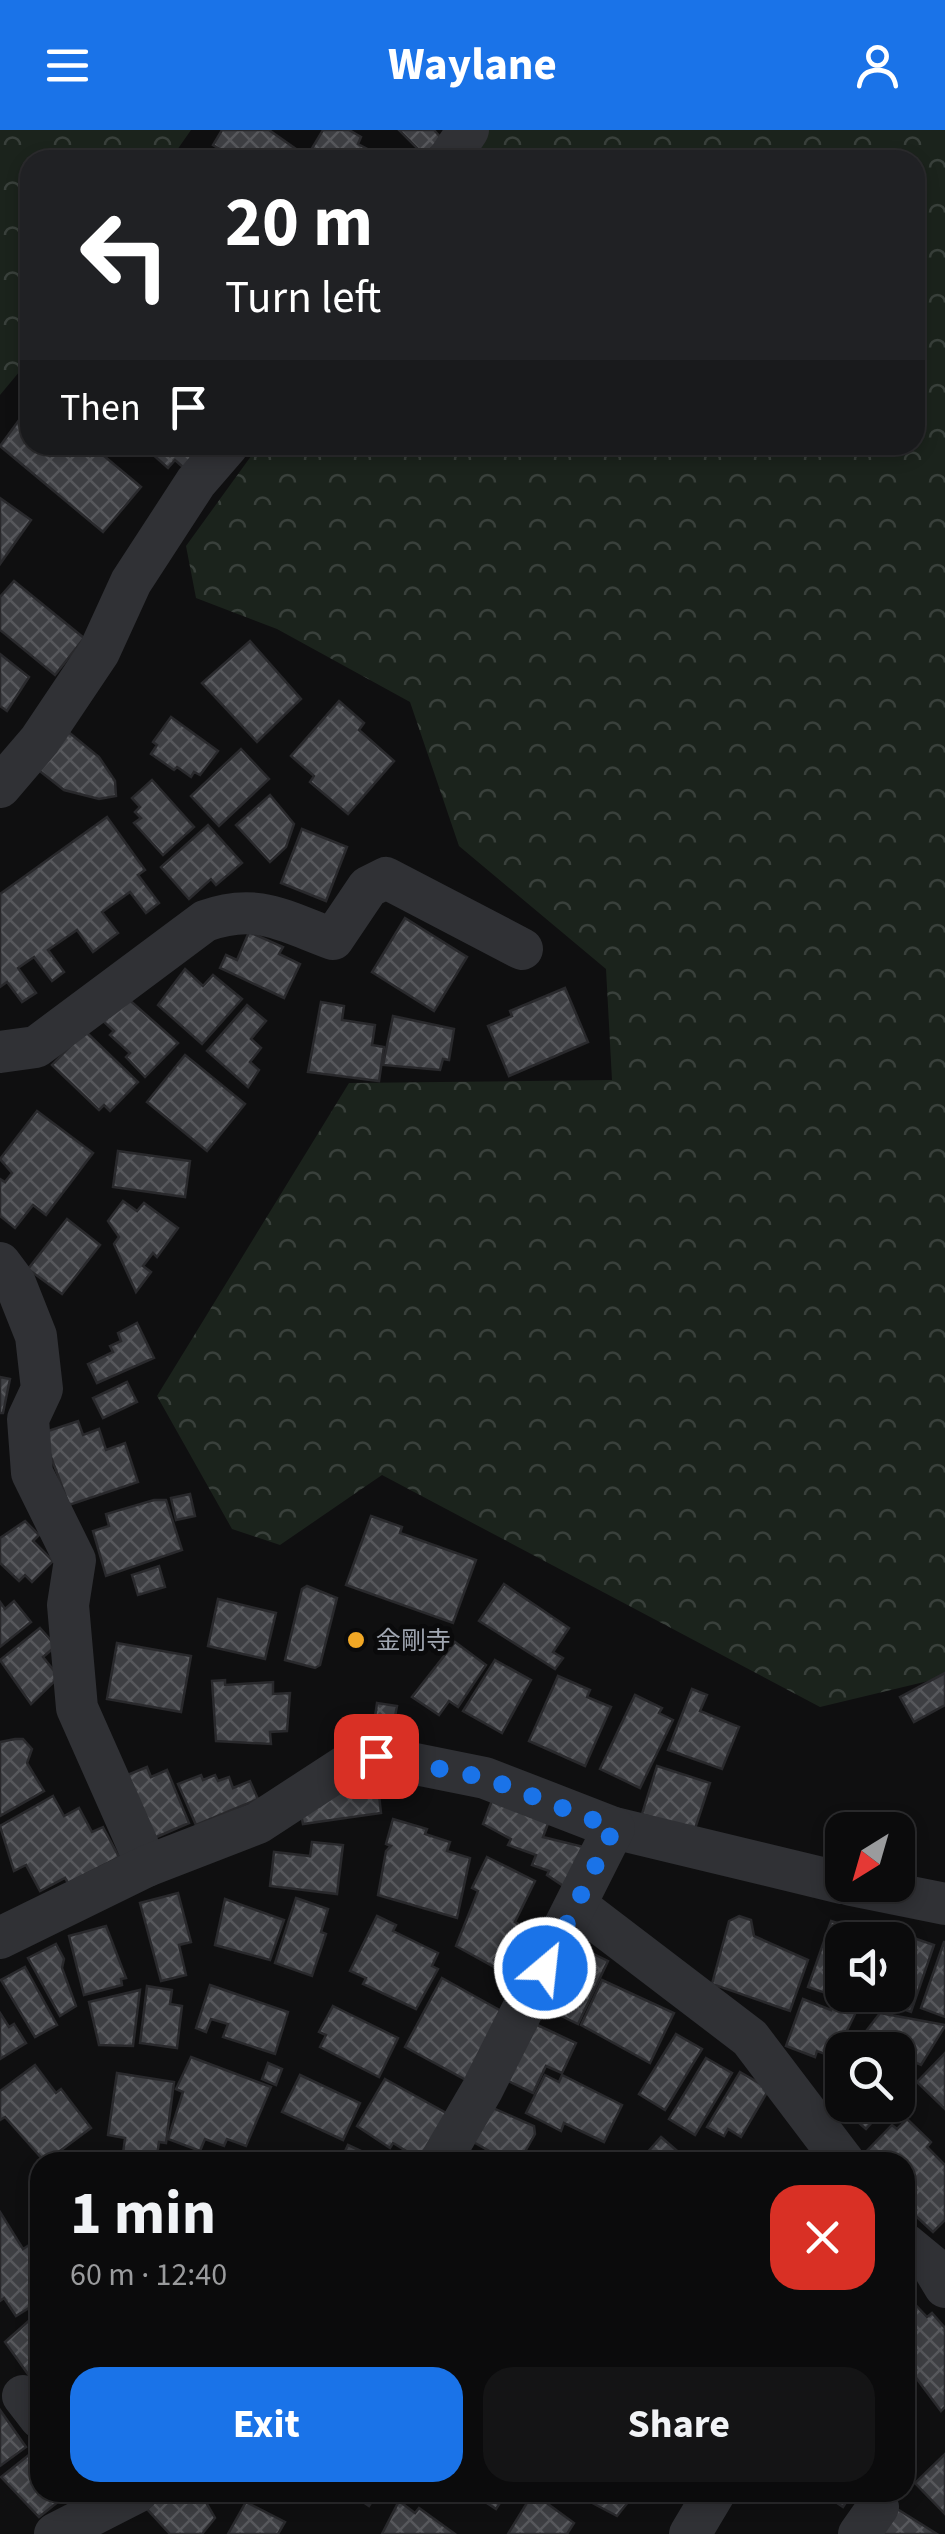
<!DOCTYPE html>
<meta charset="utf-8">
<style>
:root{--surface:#0b0b0c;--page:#141415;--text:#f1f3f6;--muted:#9a9b9d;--line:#2b2b2d;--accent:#1a73e8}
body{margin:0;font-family:"Source Sans 3","Noto Sans JP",sans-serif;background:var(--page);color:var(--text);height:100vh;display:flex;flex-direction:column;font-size:38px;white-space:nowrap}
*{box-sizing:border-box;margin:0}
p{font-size:32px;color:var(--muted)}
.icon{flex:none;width:55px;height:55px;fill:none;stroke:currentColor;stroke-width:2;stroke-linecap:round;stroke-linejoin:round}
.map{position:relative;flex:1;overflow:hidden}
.side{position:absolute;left:30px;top:2022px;width:885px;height:350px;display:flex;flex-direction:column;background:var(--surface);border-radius:30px;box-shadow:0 5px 15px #0003,0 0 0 2px var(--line)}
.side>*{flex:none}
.banner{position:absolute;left:20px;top:20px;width:905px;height:305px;border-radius:30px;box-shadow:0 5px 15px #0003,0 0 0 2px var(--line);background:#202124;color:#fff;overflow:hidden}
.needle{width:65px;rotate:217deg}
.tools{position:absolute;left:825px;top:1682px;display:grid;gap:20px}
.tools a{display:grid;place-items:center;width:90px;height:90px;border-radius:20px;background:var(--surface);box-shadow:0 5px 15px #0003,0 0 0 2px var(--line);font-size:50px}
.pin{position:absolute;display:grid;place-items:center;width:85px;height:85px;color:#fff;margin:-42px;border-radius:20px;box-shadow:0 5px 15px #0006}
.me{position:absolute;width:110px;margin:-55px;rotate:28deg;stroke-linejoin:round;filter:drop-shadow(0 0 8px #0008)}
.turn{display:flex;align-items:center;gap:35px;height:210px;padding:0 40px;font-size:45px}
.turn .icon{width:130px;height:130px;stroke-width:2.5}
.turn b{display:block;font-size:70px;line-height:85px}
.then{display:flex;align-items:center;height:95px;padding:0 40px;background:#0003;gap:20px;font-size:38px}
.round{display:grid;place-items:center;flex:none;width:105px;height:105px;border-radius:30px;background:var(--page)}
.summary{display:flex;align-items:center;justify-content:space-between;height:170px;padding:0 40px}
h1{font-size:60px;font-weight:700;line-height:75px}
.button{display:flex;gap:20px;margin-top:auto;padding:20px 40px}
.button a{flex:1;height:115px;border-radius:30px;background:var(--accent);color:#fff;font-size:40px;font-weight:700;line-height:115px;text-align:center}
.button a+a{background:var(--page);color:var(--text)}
header{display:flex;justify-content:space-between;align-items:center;height:130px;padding:0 40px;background:var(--accent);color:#fff;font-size:45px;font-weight:700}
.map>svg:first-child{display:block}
.forest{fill:url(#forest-crowns)}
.building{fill:url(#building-cross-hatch);stroke:#29292c;stroke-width:2.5}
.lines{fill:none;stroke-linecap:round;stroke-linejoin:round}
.minor{stroke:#303135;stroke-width:42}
.route{stroke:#1a73e8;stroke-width:18;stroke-dasharray:0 32.4}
.poi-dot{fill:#f2a825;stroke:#0a0a0b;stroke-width:4}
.labels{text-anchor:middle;stroke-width:9;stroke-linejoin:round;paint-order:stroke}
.poi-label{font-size:25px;fill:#a0a6b1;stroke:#0a0a0b;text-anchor:start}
</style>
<header><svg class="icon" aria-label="menu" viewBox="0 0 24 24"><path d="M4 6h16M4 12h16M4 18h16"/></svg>Waylane<svg class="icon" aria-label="person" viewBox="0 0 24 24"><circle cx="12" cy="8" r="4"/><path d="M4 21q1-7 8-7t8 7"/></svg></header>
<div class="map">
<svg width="945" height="2404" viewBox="0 0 945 2404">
<defs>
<pattern id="forest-crowns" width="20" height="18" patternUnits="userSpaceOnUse" patternTransform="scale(2.5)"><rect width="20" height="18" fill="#1b231c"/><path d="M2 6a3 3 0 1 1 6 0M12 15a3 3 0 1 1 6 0" fill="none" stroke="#39403b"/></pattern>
<pattern id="building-cross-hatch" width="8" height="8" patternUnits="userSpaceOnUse" patternTransform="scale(2.5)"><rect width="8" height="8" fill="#3e3f43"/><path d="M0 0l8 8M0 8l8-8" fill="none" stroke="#57585c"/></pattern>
</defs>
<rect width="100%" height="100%" fill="#0f0f10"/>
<!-- forest -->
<g class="forest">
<path d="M0,0H191L170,30H30V229L0,265Z"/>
<path d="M477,0H945V1547L820,1577L382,1345L280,1415L232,1399L157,1266L349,953L612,950L606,839L459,716L410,572L277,499L196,468L186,416L259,315H915V30H457Z"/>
</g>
<!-- building -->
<g class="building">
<path d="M222,0H269L303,24L300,30H238L213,15Z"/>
<path d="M323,0H349L361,7L358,14L373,22L368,30H305Z"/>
<path d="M399,0H434L442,9L424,25Z"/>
<path d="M30,275V315H91L141,357L103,402L0,316Z"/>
<path d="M142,315H211L184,338L175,330L168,338Z"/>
<path d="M0,368L31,390L0,434Z"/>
<path d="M14,451L84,508L55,545L0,500V467Z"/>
<path d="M250,511L301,569L257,612L202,553Z"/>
<path d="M0,524L29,547L7,581L0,576Z"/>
<path d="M339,571L364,593L359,600L394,631L348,684L310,652L314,646L291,626Z"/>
<path d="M171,587L218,621L200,645L194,642L191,647L177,637L174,640L151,624L157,615L153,612Z"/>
<path d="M66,600L99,627L115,651L116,666L99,669L64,660L36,638Z"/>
<path d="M241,619L269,649L219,696L191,666Z"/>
<path d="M152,650L194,697L163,725L134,693L141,688L135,682L140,677L132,668Z"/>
<path d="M270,665L294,694L286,717L270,732L236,695Z"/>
<path d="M107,687L145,740L138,745L159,773L146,783L130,762L102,782L118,803L93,822L77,800L48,820L64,842L52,851L34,827L18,838L36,863L22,872L7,852L0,857V764Z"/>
<path d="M208,695L242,733L216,755L211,749L189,769L161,737Z"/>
<path d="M302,699L347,717L326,771L281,753Z"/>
<path d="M405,788L467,827L434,881L372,842Z"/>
<path d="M249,802L283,817L279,824L300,834L284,868L220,838L226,825L237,830Z"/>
<path d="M185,839L203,856L213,845L242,869L202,914L158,875Z"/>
<path d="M565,858L588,912L509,946L488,896L512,886L510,881Z"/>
<path d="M126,867L178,913L145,947L126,927L130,923L110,905L114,901L103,891Z"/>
<path d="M321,872L344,876L342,890L375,895L372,915L384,917L379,951L308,942Z"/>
<path d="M247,875L266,891L251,909L261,918L250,932L259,940L248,957L207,921Z"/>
<path d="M393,886L454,899L449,930L443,929L440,940L383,935Z"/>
<path d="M85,901L138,952L110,981L104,975L99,980L52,935Z"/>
<path d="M185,925L245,974L207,1021L147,972Z"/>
<path d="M37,981L93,1023L46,1085L33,1075L15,1098L0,1086V1049L5,1052L12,1043L0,1029Z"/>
<path d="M118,1021L190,1031L185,1067L113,1057Z"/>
<path d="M123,1071L137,1081L144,1073L178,1098L157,1127L153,1123L143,1136L151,1142L136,1162L114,1114L119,1107L108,1091Z"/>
<path d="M67,1089L100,1115L62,1164L28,1139Z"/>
<path d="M137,1193L154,1228L97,1253L88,1234L113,1222L110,1216L121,1211L118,1203Z"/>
<path d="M0,1247L10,1249L3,1283H0Z"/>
<path d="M127,1252L137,1272L103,1288L93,1268Z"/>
<path d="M78,1291L83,1305L99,1299L106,1320L125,1313L138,1352L69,1375L42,1303Z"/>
<path d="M190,1364L195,1386L176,1390L171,1368Z"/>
<path d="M154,1370H166L182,1420L106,1446L93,1401L109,1396L106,1384Z"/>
<path d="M371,1386L402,1397L400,1403L476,1430L453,1493L346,1455Z"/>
<path d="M25,1391L39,1405L33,1411L53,1431L32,1452L25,1445L19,1451L0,1433V1408Z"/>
<path d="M159,1436L165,1457L138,1465L132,1445Z"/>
<path d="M504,1454L569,1498L553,1522L563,1528L555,1539L479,1491Z"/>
<path d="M307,1456L337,1468L320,1535L315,1538L285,1530L302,1459Z"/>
<path d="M218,1469L276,1483L265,1529L208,1516Z"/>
<path d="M14,1471L31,1492L0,1517V1472L5,1479Z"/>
<path d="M40,1498L56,1516L43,1527L59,1547L31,1574L0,1530Z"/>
<path d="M455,1512L486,1535L458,1577L449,1571L439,1585L412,1567Z"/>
<path d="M117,1513L191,1526L181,1582L107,1569Z"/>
<path d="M495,1530L531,1550L502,1603L463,1581Z"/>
<path d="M945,1543V1575L914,1592L900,1567Z"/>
<path d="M558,1546L590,1560L587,1567L611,1577L585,1636L529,1611Z"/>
<path d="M225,1550V1555L273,1552V1564L290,1563L287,1601L270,1602L271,1614L216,1611L212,1551Z"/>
<path d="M692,1559L707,1565L700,1581L739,1597L722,1639L668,1620Z"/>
<path d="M635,1565L662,1578L659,1583L673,1590L640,1658L600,1639Z"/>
<path d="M377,1573L397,1576L393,1597L374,1594Z"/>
<path d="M15,1609H23L32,1619L27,1633L44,1661L0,1686V1612Z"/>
<path d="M657,1636L710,1653L694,1702L642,1684Z"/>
<path d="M147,1637L151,1647L167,1640L189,1693L152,1709L125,1646Z"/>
<path d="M201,1645L203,1650L215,1645L218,1651L229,1647L233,1658L250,1651L258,1669L196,1695L178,1654Z"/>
<path d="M377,1646L381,1683L303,1694L300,1679L329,1660Z"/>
<path d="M53,1666L64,1686L79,1678L92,1702L103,1697L119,1727L68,1753L65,1748L40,1761L26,1735L14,1741L0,1696Z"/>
<path d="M493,1668L549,1691L543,1707L588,1718L571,1761L547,1745L549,1741L532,1735L536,1725L508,1715L511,1709L483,1694Z"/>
<path d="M393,1689L427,1699L425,1704L450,1712L447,1721L470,1728L457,1788L378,1765L386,1721L391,1716L386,1714Z"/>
<path d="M312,1712L343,1715L337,1764L270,1756L274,1722L310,1726Z"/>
<path d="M487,1727L535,1751L515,1792L537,1804L514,1848L456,1816L478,1761L472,1758Z"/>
<path d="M178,1763L191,1812L179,1815L186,1845L161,1851L140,1773Z"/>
<path d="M296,1768L328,1779L321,1802L326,1804L312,1846L275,1833Z"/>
<path d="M225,1769L284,1790L270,1830L215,1815Z"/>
<path d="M377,1786L396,1795L393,1801L438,1823L432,1836L438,1839L416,1879L363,1854L366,1848L350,1841Z"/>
<path d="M739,1786L751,1790L754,1806L808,1830L790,1881L712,1854L729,1791Z"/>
<path d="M831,1791L859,1800L856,1810H842V1849L837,1867L808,1857Z"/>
<path d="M106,1796L126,1848L121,1849L122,1855L84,1865L69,1806Z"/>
<path d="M869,1796L898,1806L897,1810H864Z"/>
<path d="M905,1805L934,1815L911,1882L883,1872L885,1865H898V1829Z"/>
<path d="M944,1812H945V1887L921,1878Z"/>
<path d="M56,1814L64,1829L62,1838L76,1876L60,1886L28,1828Z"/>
<path d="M573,1814L608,1831L578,1894L543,1877Z"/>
<path d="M25,1837L57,1895L35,1907L1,1850Z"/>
<path d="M442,1848L503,1882L466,1950L405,1917Z"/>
<path d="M602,1850L674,1883L650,1933L581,1895Z"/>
<path d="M210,1855L288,1882L275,1924L223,1907L228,1894L211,1889L206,1902L196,1898Z"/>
<path d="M147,1856L172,1860L170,1874L182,1876L177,1918L140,1913Z"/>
<path d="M140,1860L133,1916L99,1915L89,1872Z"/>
<path d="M803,1869L831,1880L833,1874L856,1882L834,1927L817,1921L815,1927L786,1916Z"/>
<path d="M333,1876L398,1908L379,1947L320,1917L326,1905L319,1902Z"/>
<path d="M0,1883L9,1897L14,1894L26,1913L0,1929Z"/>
<path d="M880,1883L945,1895V1896L921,1935L898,1925V1920L860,1909Z"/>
<path d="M533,1893L576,1913L562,1943L546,1936L533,1963L506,1950Z"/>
<path d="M676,1904L702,1919L665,1980L639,1964Z"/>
<path d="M945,1923V1979L917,1952Z"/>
<path d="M191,1927L271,1957L246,2016L227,2009L224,2016L205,2009L200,2021L168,2009L183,1962L176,1959Z"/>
<path d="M706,1928L732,1943L695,2005L669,1989Z"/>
<path d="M268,1933L282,1939L276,1955L262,1949Z"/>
<path d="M35,1935L56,1963L61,1959L91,1998L45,2032L5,1987L0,1990V1961Z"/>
<path d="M740,1942L769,1959L741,2007L728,1999L724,2006L707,1997Z"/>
<path d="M117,1943L174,1952L166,2013L159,2012L156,2032H122L125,2008L108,2005Z"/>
<path d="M300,1945L360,1973L343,2010L282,1982Z"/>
<path d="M545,1945L559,1952L562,1945L622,1975L604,2012L564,1993L561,2001L526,1983Z"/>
<path d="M385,1949L448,1984L421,2030L393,2013L390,2018L357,1996Z"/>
<path d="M842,1963V1975H887L866,1999L835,1972Z"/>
<path d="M486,1975L534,1996L535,2004L519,2032H509L468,2009Z"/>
<path d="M907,1989L931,2012L927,2017L945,2035V2090L933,2102L905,2076L909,2069L905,2066V2032H869L862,2026L892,1995L897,1999Z"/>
<path d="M661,2007L690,2032H639Z"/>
<path d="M348,2015L370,2025L368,2029L375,2032H340Z"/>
<path d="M0,2082L23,2119L40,2108V2171L16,2186L4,2168L0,2171Z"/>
<path d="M910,2169L927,2187L932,2183L945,2198V2277L941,2281L905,2233V2173Z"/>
<path d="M40,2181V2256L38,2258L5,2212Z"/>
<path d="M0,2280L26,2317L0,2336Z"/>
<path d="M40,2316V2362H61L54,2368L58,2372L39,2387L1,2347Z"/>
<path d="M945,2324V2384L915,2353Z"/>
<path d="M165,2362L171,2367L200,2362L215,2388L202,2404H170L147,2379Z"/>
<path d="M348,2362H378L369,2376Z"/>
<path d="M470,2362H507L496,2379Z"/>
<path d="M583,2362H636L617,2386L581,2367Z"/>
<path d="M821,2362H853L843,2377Z"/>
<path d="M533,2363L574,2393L567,2404H508Z"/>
<path d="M399,2371L415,2383L419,2378L455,2404H382Z"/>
<path d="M246,2372L285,2392L278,2404H228Z"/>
<path d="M894,2377L937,2404H878Z"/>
</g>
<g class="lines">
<!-- minor -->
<g class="minor">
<path d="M448,30L468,0"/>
<path d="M0,657L40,610L99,522L131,452L196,352L228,315"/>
<path d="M0,922L36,917L205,791C257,772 284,791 333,809L368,757L386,748L522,819"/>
<path d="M0,1133L15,1153L36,1206L42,1259L28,1289L32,1343L75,1430L68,1475L77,1578L147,1736"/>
<path d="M851,1755L945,1774"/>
<path d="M577,1776L750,1908L844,2032"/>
<path d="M0,1808L147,1736L258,1693L353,1631L376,1626L485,1648L614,1698L842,1753"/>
<path d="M440,2032L482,1960L614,1698"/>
<path d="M905,2114L933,2137L945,2157"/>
<path d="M23,2266L40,2288"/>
<path d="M55,2404L137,2362"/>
<path d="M690,2404L715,2362"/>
<path d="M859,2404L878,2377"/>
</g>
</g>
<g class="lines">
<!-- route -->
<path class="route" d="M376,1626L486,1648L614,1698L545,1838"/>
</g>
<!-- markers -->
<circle class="poi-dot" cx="356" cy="1510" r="10"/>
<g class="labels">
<!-- poi labels -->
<g class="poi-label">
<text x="376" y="1519">金剛寺</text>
</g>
</g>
</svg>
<div class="tools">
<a><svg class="needle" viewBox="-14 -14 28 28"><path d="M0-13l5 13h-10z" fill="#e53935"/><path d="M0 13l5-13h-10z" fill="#9a9b9d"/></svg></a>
<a><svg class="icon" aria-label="sound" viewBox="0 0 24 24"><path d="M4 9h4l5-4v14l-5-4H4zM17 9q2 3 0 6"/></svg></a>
<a><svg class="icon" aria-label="search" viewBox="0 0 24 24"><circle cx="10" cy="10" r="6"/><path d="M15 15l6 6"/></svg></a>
</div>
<div class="pin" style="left:376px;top:1626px;background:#d93025"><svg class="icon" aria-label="arrive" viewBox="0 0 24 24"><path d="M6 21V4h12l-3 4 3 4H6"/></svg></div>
<svg class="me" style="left:545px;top:1838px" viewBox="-20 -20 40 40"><circle r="17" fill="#1a73e8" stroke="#fff" stroke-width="3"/><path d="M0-11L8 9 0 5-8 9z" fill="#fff"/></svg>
<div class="banner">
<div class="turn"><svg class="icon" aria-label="left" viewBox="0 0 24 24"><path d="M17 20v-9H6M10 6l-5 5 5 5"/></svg><div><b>20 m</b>Turn left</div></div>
<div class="then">Then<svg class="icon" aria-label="arrive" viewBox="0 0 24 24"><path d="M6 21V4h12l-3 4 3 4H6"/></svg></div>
</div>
<section class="side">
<div class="summary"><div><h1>1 min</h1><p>60 m · 12:40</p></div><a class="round" style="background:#d93025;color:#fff"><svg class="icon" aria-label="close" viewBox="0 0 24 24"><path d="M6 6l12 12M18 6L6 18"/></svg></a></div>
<div class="button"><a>Exit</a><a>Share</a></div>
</section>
</div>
